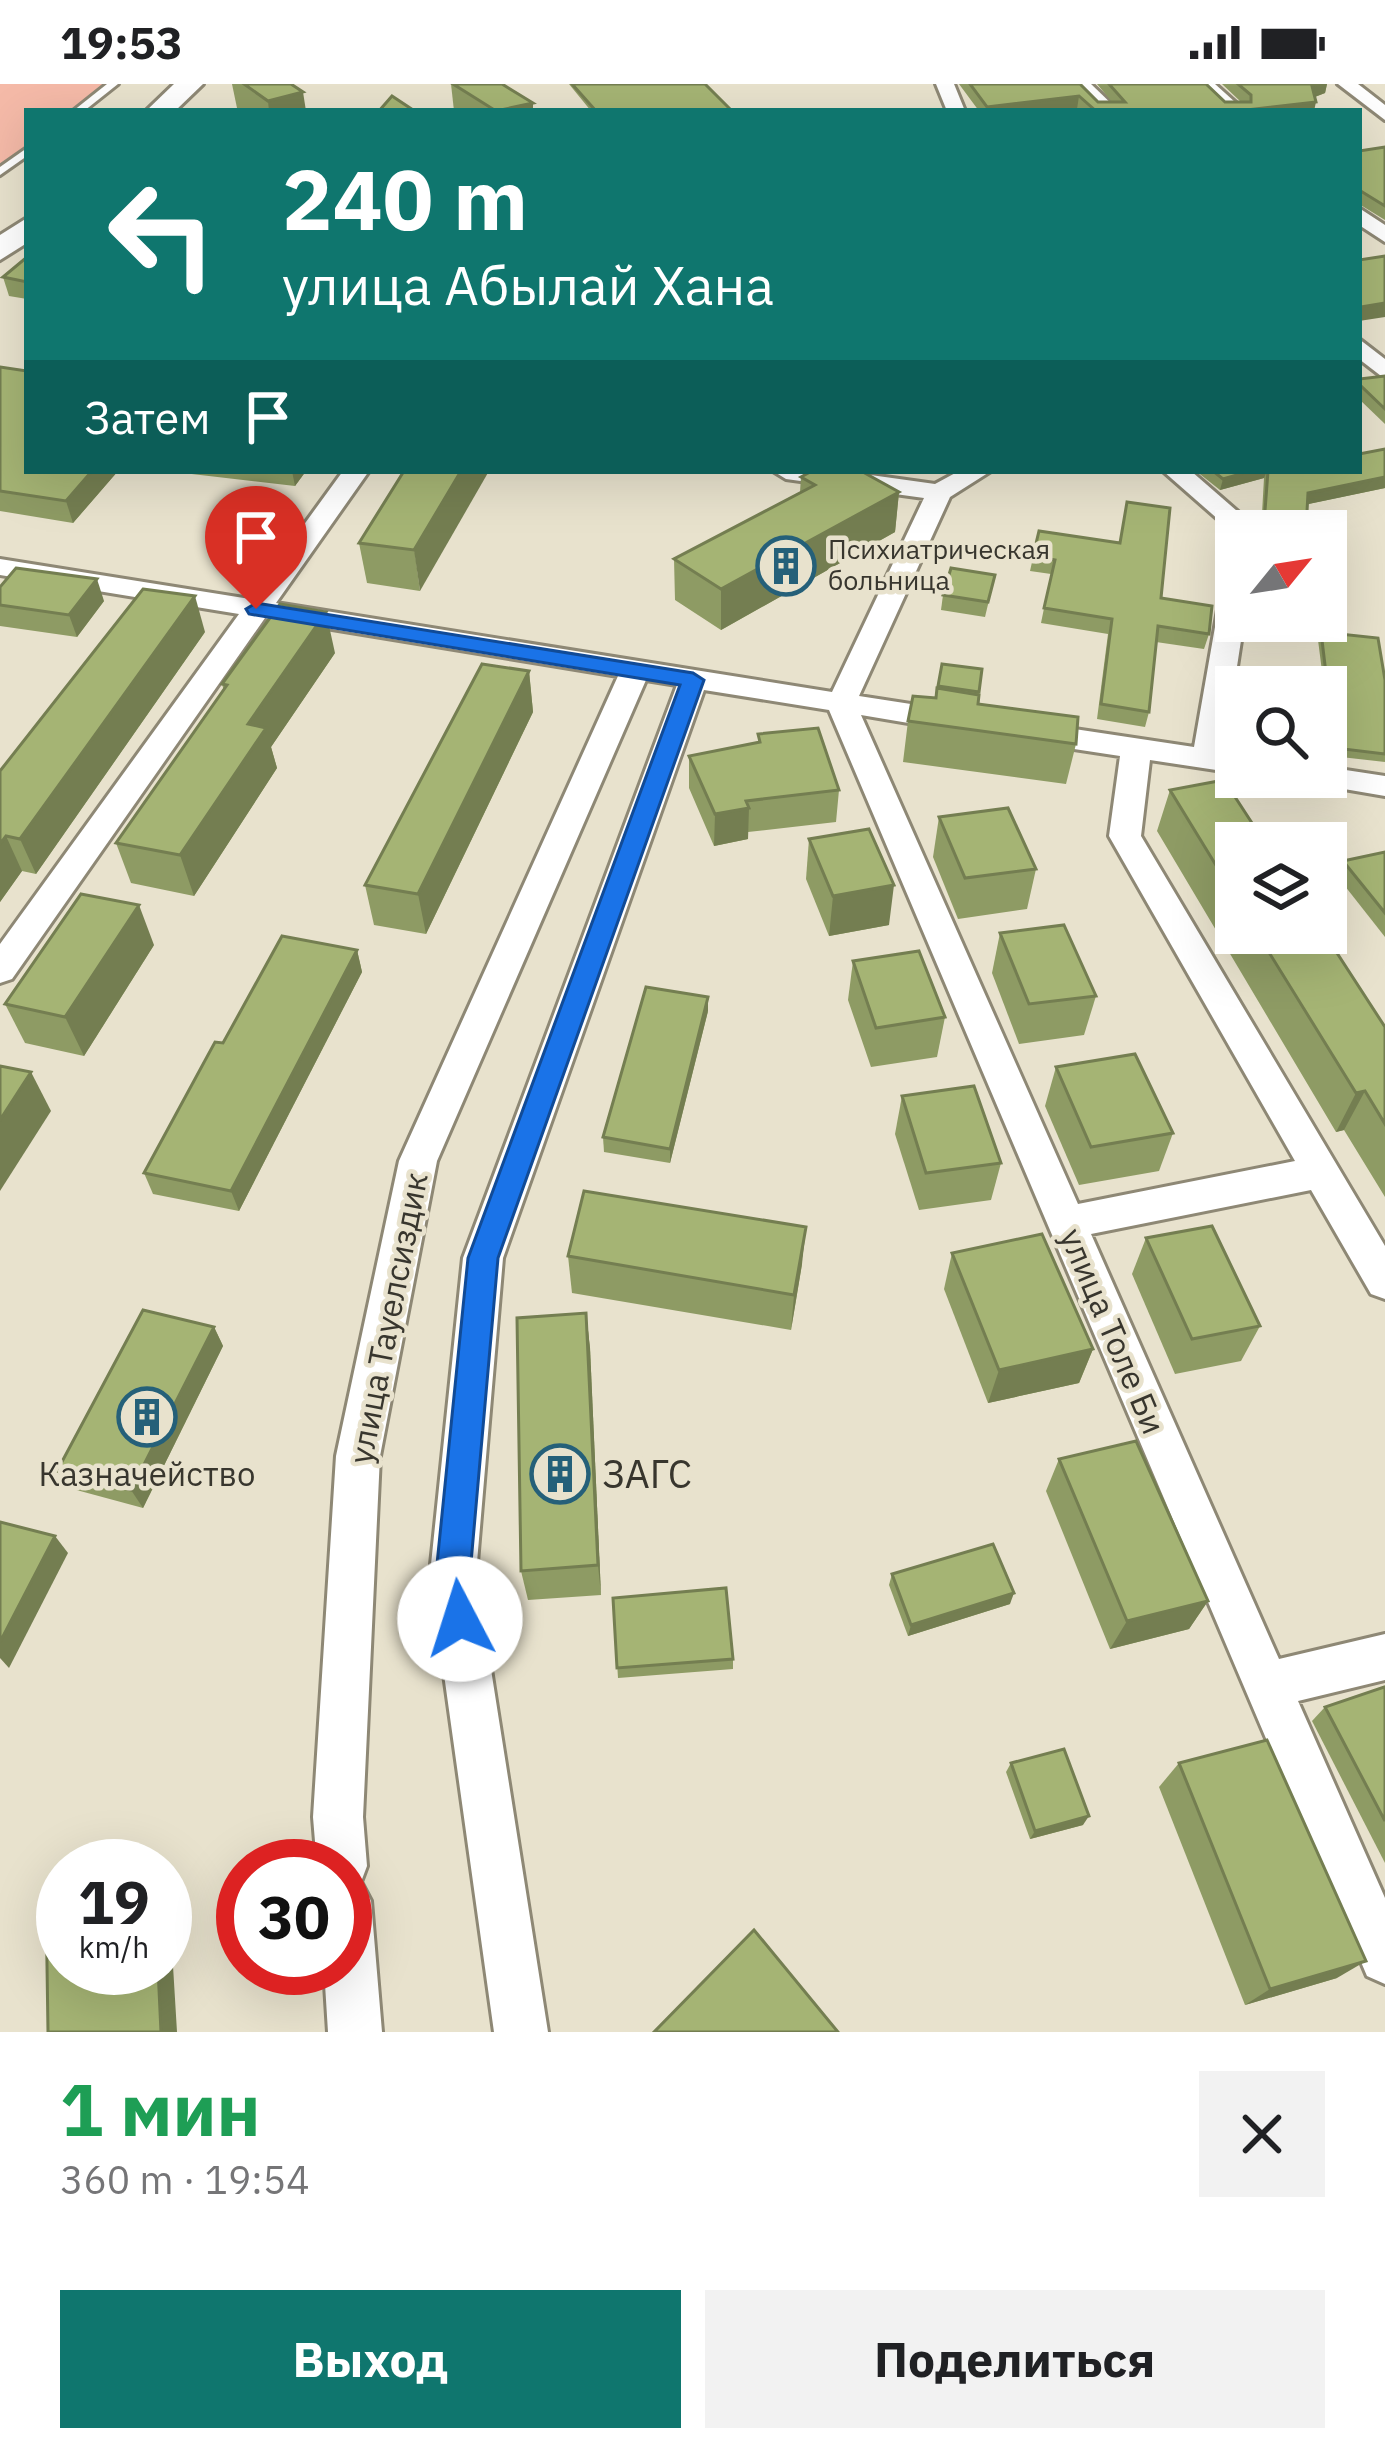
<!DOCTYPE html>
<html lang="ru">
<meta charset="utf-8">
<style>
:root{--surface:#fff;--page:#f2f2f2;--text:#202124;--muted:#757577;--accent:#0f766e}
body{margin:0;font-family:"IBM Plex Sans",sans-serif;background:var(--page);color:var(--text);height:100vh;display:flex;flex-direction:column;font-size:45px;white-space:nowrap}
*{box-sizing:border-box;margin:0}
p{font-size:39px;color:var(--muted)}
.icon{flex:none;width:66px;height:66px;fill:none;stroke:currentColor;stroke-width:2;stroke-linecap:round;stroke-linejoin:round}
.map{position:relative;height:1948px;overflow:hidden}
.side{display:flex;flex-direction:column;background:var(--surface);flex:1}
.side>*{flex:none}
.guide{position:absolute;left:24px;top:24px;width:1338px;height:366px;border-radius:0px;box-shadow:0 12px 48px #0002;background:#0f766e;color:#fff;overflow:hidden}
.needle{width:78px;rotate:60deg}
.tools{position:absolute;left:1215px;top:426px;display:grid;gap:24px}
.tools a{display:grid;place-items:center;width:132px;height:132px;border-radius:0px;background:var(--surface);box-shadow:0 12px 48px #0002;font-size:60px}
.speed{position:absolute;left:36px;top:1755px;display:flex;gap:24px;font-size:60px;font-weight:700;text-align:center}
.speed>*{display:grid;place-content:center;width:156px;height:156px;border-radius:50%;background:var(--surface);box-shadow:0 12px 48px #0002;line-height:1}
.speed small{font-size:30px;font-weight:400}
.speed .limit{border:18px solid #d22;background:#fff;color:#111}
.pin{position:absolute;display:grid;place-items:center;width:102px;height:102px;color:#fff;margin:-123px -51px;border-radius:50% 50% 50% 0;rotate:-45deg;box-shadow:0 0 12px #0007}
.pin .icon{rotate:45deg}
.me{position:absolute;width:132px;margin:-66px;rotate:355deg;stroke-linejoin:round;filter:drop-shadow(0 0 9px #0008)}
.turn{display:flex;align-items:center;gap:42px;height:252px;padding:0 60px;font-size:54px}
.turn .icon{width:156px;height:156px;stroke-width:2.5}
.turn b{display:block;font-size:84px;line-height:102px}
.then{display:flex;align-items:center;height:114px;padding:0 60px;background:#0003;gap:24px;font-size:45px}
.round{display:grid;place-items:center;flex:none;width:126px;height:126px;border-radius:0px;background:var(--page)}
.headline{display:flex;align-items:center;justify-content:space-between;height:204px;padding:0 60px}
h1{font-size:72px;font-weight:700;line-height:90px;color:#1e9e55}
.button{display:flex;gap:24px;margin-top:auto;padding:24px 60px}
.button a{flex:1;height:138px;border-radius:0px;background:var(--accent);color:#fff;font-size:48px;font-weight:700;line-height:138px;text-align:center}
.button a+a{background:var(--page);color:var(--text)}
.status{display:flex;justify-content:space-between;align-items:center;height:84px;padding:0 60px;background:var(--surface);direction:ltr}
.status svg{height:33px;fill:currentColor}
.map>svg:first-child{display:block}
.green{fill:#f5baa8}
.lines{fill:none;stroke-linecap:round;stroke-linejoin:round}
.lane-casing{stroke:#8e8875;stroke-width:6}
.street-casing{stroke:#8e8875;stroke-width:6}
.secondary-casing{stroke:#8e8875;stroke-width:6}
.lane{fill:#fff;fill-rule:evenodd}
.street{fill:#fff;fill-rule:evenodd}
.secondary{fill:#fff;fill-rule:evenodd}
.wall{fill:#8e9b64}
.shaded-wall{fill:#747e51}
.building{fill:#a5b474;stroke:#747e51;stroke-width:3}
.route{fill:#1a73e8;stroke:#114b97;stroke-width:3}
.labels{text-anchor:middle;stroke-width:9;stroke-linejoin:round;paint-order:stroke}
.far-poi-label{font-size:27px;fill:#38362e;stroke:#e8e2cd;text-anchor:start}
.street-label{font-size:33px;fill:#38362e;stroke:#e8e2cd}
.poi-label{font-size:33px;fill:#38362e;stroke:#e8e2cd}
.near-poi-label{font-size:39px;fill:#38362e;stroke:#e8e2cd;text-anchor:start}
</style>
<div class="status"><b>19:53</b><svg viewBox="0 0 49 12"><path d="M0 12V9h3v3zM5 12V6h3v6zM10 12V3h3v9zM15 12V0h3v12zM26 1h20v11H26zM47 4h2v5h-2z"/></svg></div>
<div class="map">
<svg width="1385" height="1948" viewBox="0 0 1385 1948">
<rect width="100%" height="100%" fill="#e8e2cd"/>
<!-- green -->
<path class="green" d="M0,0H117L83,27H27V71L0,92Z"/>
<g class="lines">
<!-- lane casing -->
<g class="lane-casing">
<g id="lane">
<path d="M107,0H118L84,27H73Z"/>
<path d="M27,64V72L0,91V83Z"/>
</g>
</g>
<!-- street casing -->
<g class="street-casing">
<g id="street">
<path d="M936,0H954L965,27H947Z"/>
<path d="M1071,0H1091L1119,27H1099Z"/>
<path d="M1195,0H1215L1245,27H1225Z"/>
<path d="M1338,0H1358L1385,21V36Z"/>
<path d="M1359,124L1385,141V158L1359,141Z"/>
<path d="M1359,255L1385,275V295L1359,275Z"/>
<path d="M343,387H369L276,519L832,608L924,414L786,395L773,387H842L935,400L959,387H991L950,413L859,612L956,627L971,637L956,647L861,631L1078,1120L1295,1077L1109,752L1120,672L1028,658L1013,648L1028,638L1194,663L1222,503L1236,495V537H1244L1224,667L1236,669V689L1150,676L1141,752L1385,1162V1215L1371,1210L1311,1106L1091,1150L1279,1575L1385,1550V1596L1298,1617L1385,1814V1900L1367,1892L829,626L704,606L503,1174L476,1490L548,1948H494L430,1490L463,1174L677,601L646,596L437,1077L380,1372L363,1733L367,1782L361,1798L371,1817L382,1948H328L324,1884H345V1782H317L313,1733L336,1372L399,1077L618,592L265,534L12,895L0,899V860L239,530L0,491V475L250,515Z"/>
<path d="M1163,387H1191L1260,447L1236,451Z"/>
<path d="M1326,683L1385,692V712L1315,700L1311,693H1326Z"/>
</g>
</g>
<!-- secondary casing -->
<g class="secondary-casing">
<g id="secondary">
<path d="M174,0H203L175,27H146Z"/>
<path d="M27,134V159L0,176V151Z"/>
</g>
</g>
<!-- lane -->
<use href="#lane" class="lane"/>
<!-- street -->
<use href="#street" class="street"/>
<!-- secondary -->
<use href="#secondary" class="secondary"/>
</g>
<!-- wall -->
<g class="wall">
<path d="M232,0H291L306,27H241L237,24Z"/>
<path d="M451,0H502L533,19V27H454Z"/>
<path d="M569,0H572L732,27H591Z"/>
<path d="M959,0H1080L1098,18H1112L1097,0H1206L1225,18H1241L1222,0H1327L1325,9L1315,13L1314,27H1080L1077,25L1057,27H979Z"/>
<path d="M1385,63V136L1359,120V67Z"/>
<path d="M27,173V215L9,212L3,193Z"/>
<path d="M0,283L27,387H118L73,439L0,427Z"/>
<path d="M1385,292V340L1359,315V295Z"/>
<path d="M1385,365V404L1308,420L1305,447H1261L1264,394L1220,406L1196,387H1359Z"/>
<path d="M166,387H306L295,402Z"/>
<path d="M404,387L420,507L367,499L359,459Z"/>
<path d="M801,393L899,408L895,448L721,546L675,516L674,475L800,408Z"/>
<path d="M1039,447L1161,514L1209,550L1204,565L1156,558L1149,628L1145,643L1097,635L1108,550L1041,539L1051,490L1030,487Z"/>
<path d="M995,491L985,533L941,526L943,511Z"/>
<path d="M0,503L104,517L77,553L0,542Z"/>
<path d="M205,548L36,790L22,787L0,818V687Z"/>
<path d="M1321,548L1385,596V678L1332,672L1326,623V603H1324L1318,556Z"/>
<path d="M335,569L271,663L277,684L194,812L131,799L116,759L224,607L222,600Z"/>
<path d="M942,580L982,585L978,620L1076,660L1066,700L903,678L908,637L936,614Z"/>
<path d="M529,587L533,628L426,850L374,841L365,801Z"/>
<path d="M758,650L839,706L836,738L748,748V755L714,762L689,704V672L758,659Z"/>
<path d="M1170,706L1236,759V849H1324L1385,943V1113L1344,1046L1336,1048L1157,747Z"/>
<path d="M939,733L1036,785L1027,825L958,835L933,773Z"/>
<path d="M809,755L889,841L829,852L806,795Z"/>
<path d="M1385,768V853L1337,792L1343,777Z"/>
<path d="M1000,849L1096,912L1084,951L1019,960L992,889Z"/>
<path d="M154,861L84,972L25,959L5,920Z"/>
<path d="M357,866L362,888L239,1127L153,1110L144,1089L223,959Z"/>
<path d="M853,877L945,933L937,973L871,983L848,916Z"/>
<path d="M708,927L670,1079L604,1068L603,1053Z"/>
<path d="M1056,983L1173,1049L1159,1087L1079,1101L1045,1022Z"/>
<path d="M902,1012L1001,1079L991,1116L919,1126L895,1050Z"/>
<path d="M1146,1154L1260,1242L1241,1277L1175,1290L1132,1190Z"/>
<path d="M952,1169L1093,1265L1079,1299L988,1319L944,1205Z"/>
<path d="M568,1172L802,1180L791,1246L572,1209Z"/>
<path d="M586,1229L590,1264L601,1511L528,1516L521,1487Z"/>
<path d="M214,1243L223,1262L143,1424L69,1404L57,1387Z"/>
<path d="M1059,1375L1208,1517L1189,1545L1110,1565L1046,1407Z"/>
<path d="M892,1490L1010,1520L908,1552L889,1501Z"/>
<path d="M613,1514L733,1575V1585L618,1594Z"/>
<path d="M1385,1605V1779L1312,1637L1325,1623Z"/>
<path d="M1011,1679L1083,1741L1030,1755L1006,1688Z"/>
<path d="M1179,1679L1337,1894L1245,1921L1159,1703Z"/>
</g>
<!-- shaded-wall -->
<g class="shaded-wall">
<path d="M1319,0H1327L1325,9L1309,15L1312,2Z"/>
<path d="M303,8L306,27H269L268,17Z"/>
<path d="M1079,12L1077,25L1057,27H987V23Z"/>
<path d="M1316,18L1314,27H1238Z"/>
<path d="M533,19V27H502Z"/>
<path d="M1385,219V233L1359,237L1361,223Z"/>
<path d="M92,387H118L73,439L66,417Z"/>
<path d="M292,387H306L295,402Z"/>
<path d="M461,387H489L420,507L414,466Z"/>
<path d="M1251,387H1267L1264,394L1220,406L1223,395Z"/>
<path d="M1385,393V404L1304,421L1308,409Z"/>
<path d="M899,408L895,448L721,546V505Z"/>
<path d="M97,495L104,517L77,553L69,531Z"/>
<path d="M195,512L205,548L36,790L20,755Z"/>
<path d="M326,528L335,569L271,663L277,684L194,812L180,771L248,640Z"/>
<path d="M529,587L533,628L426,850L418,810Z"/>
<path d="M749,724L748,755L714,762L715,730Z"/>
<path d="M6,752L22,787L0,818V760Z"/>
<path d="M894,801L889,841L829,852L833,812Z"/>
<path d="M139,821L154,861L84,972L65,933Z"/>
<path d="M357,866L362,888L239,1127L231,1107Z"/>
<path d="M708,913V927L670,1079V1065Z"/>
<path d="M31,988L51,1027L0,1107V1036Z"/>
<path d="M1365,1007L1344,1046L1336,1048L1356,1009Z"/>
<path d="M806,1143L802,1180L791,1246L794,1211Z"/>
<path d="M586,1229L590,1264L601,1511L598,1481Z"/>
<path d="M214,1243L223,1262L143,1424L131,1406Z"/>
<path d="M1093,1265L1079,1299L988,1319L999,1286Z"/>
<path d="M55,1452L68,1469L9,1584L0,1574V1558Z"/>
<path d="M1014,1509L1010,1520L908,1552L911,1541Z"/>
<path d="M1208,1517L1189,1545L1110,1565L1127,1537Z"/>
<path d="M1089,1732L1083,1741L1030,1755L1035,1747Z"/>
<path d="M165,1796L168,1799L177,1948H161L158,1884H165Z"/>
<path d="M1366,1877L1337,1894L1245,1921L1270,1905Z"/>
</g>
<!-- building -->
<g class="building">
<path d="M244,0H291L303,8L268,17Z"/>
<path d="M453,0H502L533,19L496,27Z"/>
<path d="M572,0H705L732,27H596Z"/>
<path d="M970,0H1080L1098,18H1125L1109,0H1206L1225,18H1251V11L1238,0H1319L1312,2L1316,18L1238,27H1096L1079,12L987,23Z"/>
<path d="M392,12L413,26L379,27Z"/>
<path d="M1385,63V122L1359,106V67Z"/>
<path d="M1385,172V219L1361,223L1359,221V176Z"/>
<path d="M27,173V198L3,193Z"/>
<path d="M0,283L27,287V387H92L66,417L0,407Z"/>
<path d="M1385,292V325L1359,300V295Z"/>
<path d="M1385,365V393L1308,409L1306,446L1264,440L1268,387H1359V370Z"/>
<path d="M404,387H461L414,466L359,459Z"/>
<path d="M812,387H861L899,408L721,505L674,475L815,401L801,393Z"/>
<path d="M1213,387H1251L1223,395Z"/>
<path d="M1127,418L1170,424L1161,514L1212,522L1209,550L1158,542L1149,628L1101,620L1112,535L1044,524L1055,476L1033,472L1039,447L1120,459Z"/>
<path d="M16,484L97,495L69,531L0,521V503Z"/>
<path d="M951,484L995,491L988,518L943,511Z"/>
<path d="M143,505L195,512L20,755L6,752L0,760V687Z"/>
<path d="M280,520L326,528L248,640L266,644L180,771L116,759L227,601L222,600Z"/>
<path d="M1321,548L1378,554L1385,596V670L1335,664Z"/>
<path d="M482,580L529,587L418,810L365,801Z"/>
<path d="M942,580L982,585L979,608L938,602Z"/>
<path d="M937,604L979,611L978,620L1078,633L1076,660L908,637L913,612L936,614Z"/>
<path d="M818,644L839,706L746,717L749,724L715,730L689,672L760,658L758,650Z"/>
<path d="M1224,696L1265,759H1236V814L1170,706Z"/>
<path d="M1008,724L1036,785L965,794L939,733Z"/>
<path d="M869,745L894,801L833,812L809,755Z"/>
<path d="M1385,768V829L1343,777Z"/>
<path d="M81,810L139,821L65,933L5,920Z"/>
<path d="M1064,841L1096,912L1029,920L1000,849Z"/>
<path d="M1257,849H1324L1385,943V1040L1365,1007L1356,1009Z"/>
<path d="M282,852L357,866L231,1107L144,1089L215,958L223,959Z"/>
<path d="M919,867L945,933L876,944L853,877Z"/>
<path d="M646,903L708,913L670,1065L603,1053Z"/>
<path d="M1135,970L1173,1049L1091,1063L1056,983Z"/>
<path d="M0,982L31,988L0,1036Z"/>
<path d="M974,1002L1001,1079L926,1089L902,1012Z"/>
<path d="M584,1107L806,1143L794,1211L568,1172Z"/>
<path d="M1212,1142L1260,1242L1192,1255L1146,1154Z"/>
<path d="M1042,1150L1093,1265L999,1286L952,1169Z"/>
<path d="M143,1226L214,1243L131,1406L57,1387Z"/>
<path d="M586,1229L598,1481L521,1487L517,1234Z"/>
<path d="M1136,1357L1208,1517L1127,1537L1059,1375Z"/>
<path d="M0,1438L55,1452L0,1558Z"/>
<path d="M993,1460L1014,1509L911,1541L892,1490Z"/>
<path d="M726,1504L733,1575L617,1584L613,1514Z"/>
<path d="M1384,1603L1385,1605V1737L1325,1623Z"/>
<path d="M1267,1656L1366,1877L1270,1905L1179,1679Z"/>
<path d="M1064,1665L1089,1732L1035,1747L1011,1679Z"/>
<path d="M63,1809V1884H158L161,1948H48L46,1814Z"/>
<path d="M754,1846L838,1948H654Z"/>
</g>
<!-- route -->
<path class="route" d="M256,519L693,589L704,596L498,1174L470,1490L478,1535L473,1548L460,1553L448,1548L436,1490L468,1174L680,601L249,530L246,525Z"/>
<!-- icons -->
<defs>
<g id="building-ring" transform="scale(3)"><circle r="9.5" fill="#e8e2cd" stroke="#256079" stroke-width="1.5"/><path d="M-4-6H4V6H1V3H-1V6H-4ZM-2.5-4.3h1.7v1.8h-1.7ZM.8-4.3h1.7v1.8H.8ZM-2.5-1h1.7V.8h-1.7ZM.8-1h1.7V.8H.8Z" fill="#256079"/></g>
</defs>
<g fill-rule="evenodd">
<use href="#building-ring" x="786" y="482"/>
<use href="#building-ring" x="147" y="1333"/>
<use href="#building-ring" x="560" y="1390"/>
</g>
<g class="labels">
<!-- far-poi labels -->
<g class="far-poi-label">
<text x="828" y="475">Психиатрическая<tspan x="828" dy="31">больница</tspan></text>
</g>
<!-- street labels -->
<g class="street-label">
<text transform="translate(388 1234) rotate(-79)" y="12">улица Тауелсиздик</text>
<text transform="translate(1113 1247) rotate(67)" y="12">улица Толе Би</text>
</g>
<!-- poi labels -->
<g class="poi-label">
<text x="147" y="1402">Казначейство</text>
</g>
<!-- near-poi labels -->
<g class="near-poi-label">
<text x="602" y="1404">ЗАГС</text>
</g>
</g>
</svg>
<div class="tools">
<a><svg class="needle" viewBox="-14 -14 28 28"><path d="M0-13l5 13h-10z" fill="#e53935"/><path d="M0 13l5-13h-10z" fill="#757577"/></svg></a>
<a><svg class="icon" aria-label="search" viewBox="0 0 24 24"><circle cx="10" cy="10" r="6"/><path d="M15 15l6 6"/></svg></a>
<a><svg class="icon" aria-label="layers" viewBox="0 0 24 24"><path d="M12 4l9 5-9 5-9-5zM3 14l9 5 9-5"/></svg></a>
</div>
<div class="speed"><div>19<small>km/h</small></div><div class="limit">30</div></div>
<div class="pin" style="left:256px;top:525px;background:#d93025"><svg class="icon" aria-label="arrive" viewBox="0 0 24 24"><path d="M6 21V4h12l-3 4 3 4H6"/></svg></div>
<svg class="me" style="left:460px;top:1535px" viewBox="-20 -20 40 40"><circle r="19" fill="#fff"/><path d="M0-13L10 11 0 6-10 11z" fill="#1a73e8"/></svg>
<div class="guide">
<div class="turn"><svg class="icon" aria-label="left" viewBox="0 0 24 24"><path d="M17 20v-9H6M10 6l-5 5 5 5"/></svg><div><b>240 m</b>улица Абылай Хана</div></div>
<div class="then">Затем<svg class="icon" aria-label="arrive" viewBox="0 0 24 24"><path d="M6 21V4h12l-3 4 3 4H6"/></svg></div>
</div>
</div>
<section class="side">
<div class="headline"><div><h1>1 мин</h1><p>360 m · 19:54</p></div><a class="round"><svg class="icon" aria-label="close" viewBox="0 0 24 24"><path d="M6 6l12 12M18 6L6 18"/></svg></a></div>
<div class="button"><a>Выход</a><a>Поделиться</a></div>
</section>
